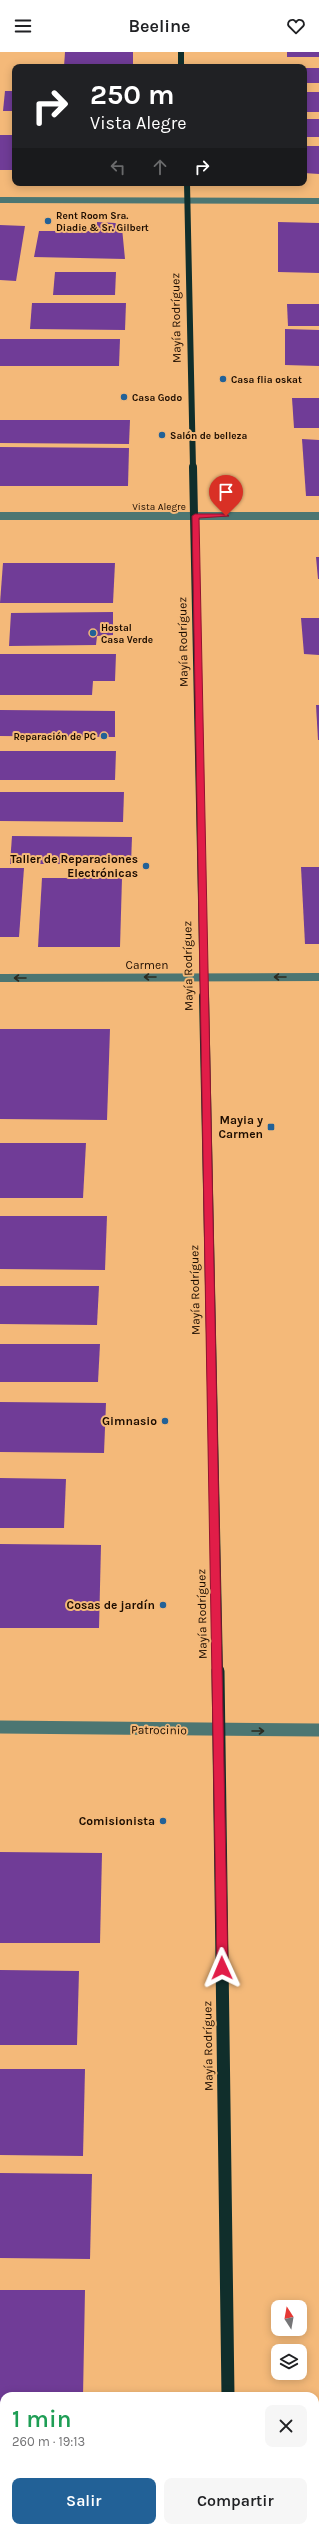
<!DOCTYPE html>
<html lang="es">
<meta charset="utf-8">
<style>
:root{--surface:#fff;--page:#f6f6f6;--text:#202124;--muted:#757577;--accent:#226197}
body{margin:0;font-family:Karla,sans-serif;background:var(--page);color:var(--text);height:100vh;display:flex;flex-direction:column;font-size:15px;white-space:nowrap}
*{box-sizing:border-box;margin:0}
p{font-size:13px;color:var(--muted)}
.icon{flex:none;width:22px;height:22px;fill:none;stroke:currentColor;stroke-width:2;stroke-linecap:round;stroke-linejoin:round}
.map{position:relative;flex:1;overflow:hidden}
.sheet{position:absolute;left:0px;top:2340px;width:319px;height:140px;display:flex;flex-direction:column;background:var(--surface);border-radius:12px 12px 0 0;box-shadow:0 2px 10px #0003}
.sheet>*{flex:none}
.top-card{position:absolute;left:12px;top:12px;width:295px;height:122px;border-radius:8px;box-shadow:0 2px 10px #0003;background:#202124;color:#fff;overflow:hidden}
.needle{width:26px;rotate:349deg}
.fabs{position:absolute;left:271px;top:2248px;display:grid;gap:8px}
.fabs a{display:grid;place-items:center;width:36px;height:36px;border-radius:8px;background:var(--surface);box-shadow:0 2px 10px #0003;font-size:20px}
.pin{position:absolute;display:grid;place-items:center;width:34px;height:34px;color:#fff;margin:-41px -17px;border-radius:50% 50% 50% 0;rotate:-45deg;box-shadow:0 0 4px #0007}
.pin .icon{rotate:45deg}
.me{position:absolute;width:44px;margin:-22px;rotate:359deg;stroke-linejoin:round;filter:drop-shadow(0 0 3px #0008)}
.turn{display:flex;align-items:center;gap:14px;height:84px;padding:0 12px;font-size:18px}
.turn .icon{width:52px;height:52px;stroke-width:2.5}
.turn b{display:block;font-size:28px;line-height:34px}
.lanes{display:flex;align-items:center;height:38px;padding:0 12px;background:#0003;justify-content:center;gap:20px;direction:ltr}
.lanes .off{opacity:.35}
.round{display:grid;place-items:center;flex:none;width:42px;height:42px;border-radius:8px;background:var(--page)}
.overview{display:flex;align-items:center;justify-content:space-between;height:68px;padding:0 12px}
h1{font-size:24px;font-weight:600;line-height:30px;color:#1e9e55}
.button{display:flex;gap:8px;margin-top:auto;padding:8px 12px}
.button a{flex:1;height:46px;border-radius:8px;background:var(--accent);color:#fff;font-size:16px;font-weight:600;line-height:46px;text-align:center}
.button a+a{background:var(--page);color:var(--text)}
header{display:flex;justify-content:space-between;align-items:center;height:52px;padding:0 12px;background:var(--surface);font-size:18px;font-weight:600}
.map>svg:first-child{display:block}
.building{fill:#703c97}
.lines{fill:none;stroke-linecap:round;stroke-linejoin:round}
.minor-far2{stroke:#4c7672;stroke-width:6}
.minor-far1{stroke:#4c7672;stroke-width:8}
.minor{stroke:#4c7672;stroke-width:13}
.major-far3{stroke:#102e2b;stroke-width:6}
.major-far2{stroke:#102e2b;stroke-width:8}
.major-far1{stroke:#102e2b;stroke-width:10}
.major{stroke:#102e2b;stroke-width:13}
.oneway{stroke:#2b2c22}
.route{fill:#e11d48;stroke:#92132f}
.poi-dot{fill:#226197;stroke:#f4b979;stroke-width:1.5}
.labels{text-anchor:middle;stroke-width:4;stroke-linejoin:round;paint-order:stroke}
.far-poi-label{font-size:10px;font-weight:bold;fill:#1d0d00;stroke:#f4b979;text-anchor:start}
.far-street-label{font-size:10px;fill:#1d0d00;stroke:#f4b979}
.street-label{font-size:12px;fill:#1d0d00;stroke:#f4b979}
.poi-label{font-size:12px;font-weight:bold;fill:#1d0d00;stroke:#f4b979;text-anchor:end}
</style>
<header><svg class="icon" aria-label="menu" viewBox="0 0 24 24"><path d="M4 6h16M4 12h16M4 18h16"/></svg>Beeline<svg class="icon" aria-label="heart" viewBox="0 0 24 24"><path d="M12 20l-8-8c-3-5 5-10 8-4 3-6 11-1 8 4z"/></svg></header>
<div class="map">
<svg width="319" height="2480" viewBox="0 0 319 2480">
<rect width="100%" height="100%" fill="#f4b979"/>
<!-- building -->
<g class="building">
<path d="M65,0H133V15H64Z"/>
<rect x="287" y="0" width="32" height="5"/>
<rect x="304" y="16" width="15" height="15"/>
<path d="M5,39H15V59H3Z"/>
<rect x="304" y="40" width="15" height="20"/>
<rect x="304" y="67" width="15" height="18"/>
<rect x="0" y="83" width="15" height="35"/>
<path d="M304,94H319V122L304,121Z"/>
<path d="M97,170L115,171L122,176L125,207L34,205L39,179H97Z"/>
<path d="M278,170L319,171V221L278,220Z"/>
<path d="M0,173L25,174L16,229L0,228Z"/>
<path d="M55,220H116L115,243H53Z"/>
<path d="M32,251H126L125,278L30,277Z"/>
<path d="M287,252H319V274H288Z"/>
<path d="M285,277L319,278V314L285,313Z"/>
<path d="M0,287H120L119,314H0Z"/>
<path d="M292,346H319V376H294Z"/>
<path d="M0,368H130L129,392L0,391Z"/>
<path d="M302,387L319,388V444H306Z"/>
<path d="M0,395L129,396L128,434H0Z"/>
<path d="M316,505H319V527H318Z"/>
<path d="M3,511H115L113,551H0Z"/>
<path d="M113,560V583L97,584L96,593L9,594L11,561Z"/>
<path d="M301,566H319V603L304,602Z"/>
<path d="M0,602H116L115,629H93L92,643H0Z"/>
<path d="M316,653H319V688H318Z"/>
<path d="M0,658L115,659V685L0,684Z"/>
<path d="M0,699H116L115,728H0Z"/>
<path d="M0,740H124L123,770L0,769Z"/>
<path d="M12,784L132,785L131,812H10Z"/>
<path d="M301,815H319V892H305Z"/>
<path d="M0,816H24L19,885H0Z"/>
<path d="M42,826H122L120,895H38Z"/>
<path d="M0,977H110L107,1068L0,1067Z"/>
<path d="M0,1091H86L83,1146H0Z"/>
<path d="M0,1164H107L105,1218L0,1217Z"/>
<path d="M0,1234H99L97,1273L0,1272Z"/>
<path d="M0,1292H100L98,1330H0Z"/>
<path d="M0,1350L106,1351L104,1401L0,1400Z"/>
<path d="M0,1426L66,1427L64,1476H0Z"/>
<path d="M0,1492L101,1493L99,1576H0Z"/>
<path d="M0,1800L102,1801L100,1891H0Z"/>
<path d="M0,1918L79,1919L77,1993H0Z"/>
<path d="M0,2017H85L83,2104L0,2103Z"/>
<path d="M0,2121L92,2122L90,2207L0,2206Z"/>
<path d="M0,2238H85L83,2344H4V2358H0Z"/>
<path d="M0,2394H4V2476H56V2480H0Z"/>
</g>
<g class="lines">
<!-- minor-far2 -->
<path class="minor-far2" d="M0,148L319,149"/>
<!-- minor-far1 -->
<g class="minor-far1">
<path d="M0,464H319"/>
<path d="M0,926L319,925"/>
</g>
<!-- minor -->
<path class="minor" d="M0,1675L319,1678"/>
<!-- major-far3 -->
<g class="major-far3">
<path d="M181,0V15"/>
<path d="M187,131L193,416"/>
</g>
<!-- major-far2 -->
<path class="major-far2" d="M193,415L204,945"/>
<!-- major-far1 -->
<path class="major-far1" d="M204,944L218,1620"/>
<!-- major -->
<g class="major">
<path d="M218,1619L228,2344"/>
<path d="M229,2476V2480"/>
</g>
</g>
<!-- one-way arrows -->
<defs><path id="oneway-shaft" d="M-6 0H5M1.5-3L5.5 0L1.5 3" fill="none" stroke-width="1.6" stroke-linecap="round" stroke-linejoin="round"/></defs>
<g class="oneway">
<use href="#oneway-shaft" transform="translate(150 925) rotate(180)"/>
<use href="#oneway-shaft" transform="translate(280 925) rotate(-180)"/>
<use href="#oneway-shaft" transform="translate(20 926) rotate(180)"/>
<use href="#oneway-shaft" transform="translate(258 1679)"/>
</g>
<!-- route -->
<path class="route" d="M195,462H226L229,464L199,466L228,1916L222,1922L217,1916L192,464Z"/>
<!-- markers -->
<g class="poi-dot">
<circle cx="48" cy="169" r="4"/>
<circle cx="223" cy="327" r="4"/>
<circle cx="124" cy="345" r="4"/>
<circle cx="162" cy="383" r="4"/>
<circle cx="93" cy="581" r="4"/>
<circle cx="104" cy="684" r="4"/>
<circle cx="146" cy="814" r="4"/>
<rect x="267" y="1071" width="8" height="8" rx="2"/>
<circle cx="165" cy="1369" r="4"/>
<circle cx="163" cy="1553" r="4"/>
<circle cx="163" cy="1769" r="4"/>
</g>
<g class="labels">
<!-- far-poi labels -->
<g class="far-poi-label">
<text x="56" y="167">Rent Room Sra.<tspan x="56" dy="12">Diadie &amp; Sr. Gilbert</tspan></text>
<text x="231" y="331">Casa flia oskat</text>
<text x="132" y="349">Casa Godo</text>
<text x="170" y="387">Salón de belleza</text>
<text x="101" y="579">Hostal<tspan x="101" dy="12">Casa Verde</tspan></text>
<text x="96" y="688" text-anchor="end">Reparación de PC</text>
</g>
<!-- far-street labels -->
<g class="far-street-label">
<text x="159" y="458">Vista Alegre</text>
</g>
<!-- street labels -->
<g class="street-label">
<text transform="translate(176 266) rotate(-91)" y="4">Mayía Rodríguez</text>
<text transform="translate(183 590) rotate(-91)" y="4">Mayía Rodríguez</text>
<text x="147" y="917">Carmen</text>
<text transform="translate(188 914) rotate(-91)" y="4">Mayía Rodríguez</text>
<text transform="translate(195 1238) rotate(-91)" y="4">Mayía Rodríguez</text>
<text transform="translate(202 1562) rotate(-91)" y="4">Mayía Rodríguez</text>
<text transform="translate(159 1678) rotate(1)" y="4">Patrocinio</text>
<text transform="translate(208 1994) rotate(-91)" y="4">Mayía Rodríguez</text>
</g>
<!-- poi labels -->
<g class="poi-label">
<text x="138" y="811">Taller de Reparaciones<tspan x="138" dy="14">Electrónicas</tspan></text>
<text x="263" y="1072">Mayia y<tspan x="263" dy="14">Carmen</tspan></text>
<text x="157" y="1373">Gimnasio</text>
<text x="155" y="1557">Cosas de jardín</text>
<text x="155" y="1773">Comisionista</text>
</g>
</g>
</svg>
<div class="fabs">
<a><svg class="needle" viewBox="-14 -14 28 28"><path d="M0-13l5 13h-10z" fill="#e53935"/><path d="M0 13l5-13h-10z" fill="#757577"/></svg></a>
<a><svg class="icon" aria-label="layers" viewBox="0 0 24 24"><path d="M12 4l9 5-9 5-9-5zM3 14l9 5 9-5"/></svg></a>
</div>
<div class="pin" style="left:226px;top:464px;background:#d93025"><svg class="icon" aria-label="arrive" viewBox="0 0 24 24"><path d="M6 21V4h12l-3 4 3 4H6"/></svg></div>
<svg class="me" style="left:222px;top:1916px" viewBox="-20 -20 40 40"><path d="M0-17L14 15 0 8-14 15z" fill="#e11d48" stroke="#fff" stroke-width="4"/></svg>
<div class="top-card">
<div class="turn"><svg class="icon" aria-label="right" viewBox="0 0 24 24"><path d="M7 20v-9h11M14 6l5 5-5 5"/></svg><div><b>250 m</b>Vista Alegre</div></div>
<div class="lanes"><svg class="icon off" aria-label="left" viewBox="0 0 24 24"><path d="M17 20v-9H6M10 6l-5 5 5 5"/></svg><svg class="icon off" aria-label="ahead" viewBox="0 0 24 24"><path d="M12 20V5M6 11l6-6 6 6"/></svg><svg class="icon" aria-label="right" viewBox="0 0 24 24"><path d="M7 20v-9h11M14 6l5 5-5 5"/></svg></div>
</div>
<section class="sheet">
<div class="overview"><div><h1>1 min</h1><p>260 m · 19:13</p></div><a class="round"><svg class="icon" aria-label="close" viewBox="0 0 24 24"><path d="M6 6l12 12M18 6L6 18"/></svg></a></div>
<div class="button"><a>Salir</a><a>Compartir</a></div>
</section>
</div>
